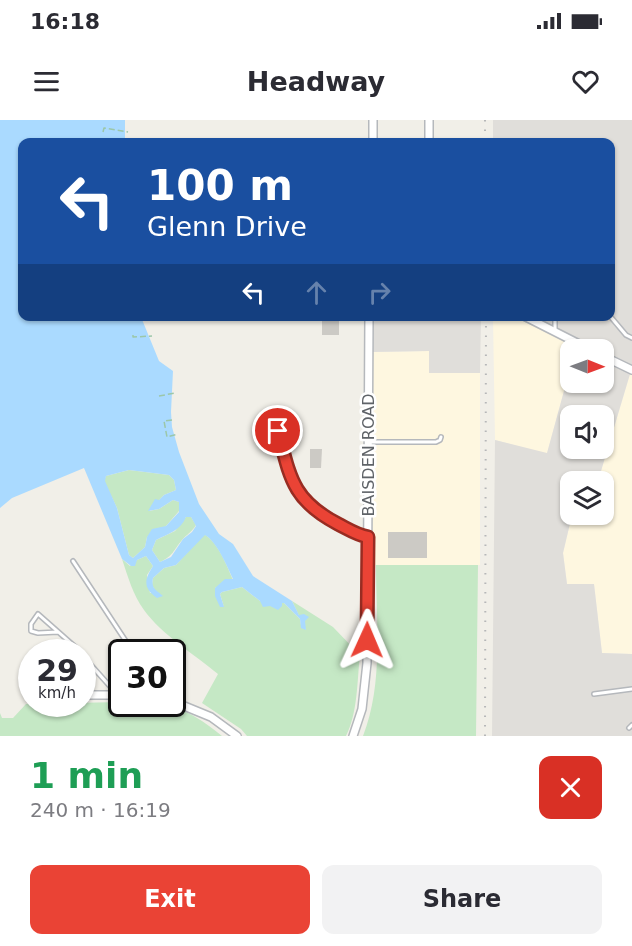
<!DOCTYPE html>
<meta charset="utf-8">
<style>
:root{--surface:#fff;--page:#f2f2f3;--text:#2b2b33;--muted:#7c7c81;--accent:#ea4335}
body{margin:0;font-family:"DejaVu Sans",sans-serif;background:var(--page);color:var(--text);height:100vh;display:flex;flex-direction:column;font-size:22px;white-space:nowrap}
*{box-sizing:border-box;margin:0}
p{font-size:20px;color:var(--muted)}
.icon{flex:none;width:33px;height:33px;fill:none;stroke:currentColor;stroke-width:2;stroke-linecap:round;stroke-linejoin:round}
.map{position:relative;height:616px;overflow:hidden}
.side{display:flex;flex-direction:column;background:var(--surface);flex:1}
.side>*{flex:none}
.top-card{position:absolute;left:18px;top:18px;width:597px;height:183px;border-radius:12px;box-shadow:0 2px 4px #0004;background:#1a4fa0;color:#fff;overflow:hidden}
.needle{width:39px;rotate:91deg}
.fabs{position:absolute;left:560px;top:219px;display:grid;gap:12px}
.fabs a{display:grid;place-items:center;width:54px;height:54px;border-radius:12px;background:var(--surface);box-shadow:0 2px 4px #0004;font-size:30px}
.speed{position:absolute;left:18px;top:519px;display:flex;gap:12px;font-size:30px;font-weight:700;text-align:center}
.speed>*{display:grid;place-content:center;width:78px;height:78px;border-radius:50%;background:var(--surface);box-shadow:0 2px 4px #0004;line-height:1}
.speed small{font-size:15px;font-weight:400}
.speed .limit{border:3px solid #111;border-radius:9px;background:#fff;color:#111}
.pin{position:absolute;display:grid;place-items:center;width:51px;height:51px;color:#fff;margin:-26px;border:3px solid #fff;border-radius:50%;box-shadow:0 2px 6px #0007}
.me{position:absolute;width:66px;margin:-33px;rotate:1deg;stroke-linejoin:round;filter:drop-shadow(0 0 4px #0008)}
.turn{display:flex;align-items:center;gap:21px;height:126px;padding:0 30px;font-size:27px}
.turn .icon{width:78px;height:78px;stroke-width:2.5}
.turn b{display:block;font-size:42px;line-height:51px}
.lanes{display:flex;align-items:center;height:57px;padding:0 30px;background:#0003;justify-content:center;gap:30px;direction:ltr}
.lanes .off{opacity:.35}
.round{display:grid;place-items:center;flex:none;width:63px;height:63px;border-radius:12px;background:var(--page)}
.summary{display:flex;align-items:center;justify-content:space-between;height:102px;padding:0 30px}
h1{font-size:36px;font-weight:700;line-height:45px;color:#1e9e55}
.button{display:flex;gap:12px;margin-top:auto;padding:12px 30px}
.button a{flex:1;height:69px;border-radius:12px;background:var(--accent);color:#fff;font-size:24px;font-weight:700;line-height:69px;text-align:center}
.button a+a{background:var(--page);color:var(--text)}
.status{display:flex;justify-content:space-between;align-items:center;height:42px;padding:0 30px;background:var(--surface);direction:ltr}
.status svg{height:16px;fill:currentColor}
header{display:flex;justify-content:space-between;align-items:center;height:78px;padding:0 30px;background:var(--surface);font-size:27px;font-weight:700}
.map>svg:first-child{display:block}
.commercial{fill:#fef7e0}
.industrial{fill:#e0deda;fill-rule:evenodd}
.green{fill:#c5e8c5}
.water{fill:#aadaff;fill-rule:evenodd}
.building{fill:#cccac5}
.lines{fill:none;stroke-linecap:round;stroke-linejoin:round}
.service-casing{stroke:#b5b8bc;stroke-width:6}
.minor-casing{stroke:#b5b8bc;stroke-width:10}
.path{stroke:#9cc7a9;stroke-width:1.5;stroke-dasharray:6 3;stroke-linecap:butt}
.service{stroke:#fff;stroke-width:3}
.minor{stroke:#fff;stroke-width:7}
.rail{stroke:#b6b7b8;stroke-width:2;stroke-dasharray:1.5 8;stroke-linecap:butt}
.route-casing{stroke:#982c22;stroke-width:15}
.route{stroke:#ea4335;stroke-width:10}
.labels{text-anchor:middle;stroke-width:5;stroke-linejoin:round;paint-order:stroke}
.street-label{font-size:16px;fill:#5f6368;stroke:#fff}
</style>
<div class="status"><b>16:18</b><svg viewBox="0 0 49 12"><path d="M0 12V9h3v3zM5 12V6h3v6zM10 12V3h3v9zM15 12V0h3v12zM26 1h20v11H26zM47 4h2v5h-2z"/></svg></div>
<header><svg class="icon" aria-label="menu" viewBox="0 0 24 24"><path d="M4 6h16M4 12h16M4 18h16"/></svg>Headway<svg class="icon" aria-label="heart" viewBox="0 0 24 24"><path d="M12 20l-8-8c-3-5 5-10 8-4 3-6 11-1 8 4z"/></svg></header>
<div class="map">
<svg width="632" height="616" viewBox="0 0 632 616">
<rect width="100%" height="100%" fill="#f1efe8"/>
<!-- commercial -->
<g class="commercial">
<path d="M493,197H515L576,227L575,229L570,230V249L547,334L495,320Z"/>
<path d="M429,231V253H480V445H370L372,232Z"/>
<path d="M630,254H632V534L602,533L594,464H567L563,433L572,395L603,394V362L598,361Z"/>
</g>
<!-- industrial -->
<g class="industrial">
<path d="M493,0H632V254H630L598,361L570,362V394L572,395L563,433L567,464H594L602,533L632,534V616H492L495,320L547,333L570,249V262H603V230L575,229L576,227L515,197L610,196V22H493ZM570,296H603V328H570Z"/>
<path d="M372,197H481L480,253H429V231L372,232Z"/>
</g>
<!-- green -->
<g class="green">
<path d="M129,350L169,355L174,360L176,370L164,375L149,391L159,389L173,380L179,382V391L166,406L147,417L145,427L133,438L129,435L117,388L104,361L106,356Z"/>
<path d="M186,397H191L196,405C192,412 186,415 182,420C173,431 173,436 160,442L152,430L156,420L175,411Z"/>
<path d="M204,414C218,422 227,446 233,460L215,468L224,487L220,474L222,472L242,467L260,481L284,483L300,499L301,505L306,510L292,481L333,507L360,535C357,561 358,592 346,616H247L241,609L202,583L218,554C195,535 161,514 144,490C133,475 128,457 122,439L130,446L137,440L146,436L153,446L147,455L150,473L158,472H156L152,465L153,458L164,448L176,445Z"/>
<path d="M376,445H478L476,616H363C384,563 376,500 376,445Z"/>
<path d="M121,582L122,584C170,584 184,585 222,616H0V593L2,598H13L26,584Z"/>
</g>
<!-- water -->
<path class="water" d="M0,0H125V22H22V196L141,197L159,241L173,251L171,292L172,307L179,332L199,384L219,414L233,424L253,456L292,481L299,495L304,494L309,497L305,501L306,510L301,508L300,499L284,483H282V486L278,490L270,486L263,487L260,481L242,467L222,472L220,474L224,487H220L215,476V468L225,459H233C227,446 217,422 205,415L176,445L164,448L153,458C151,469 156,470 163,476L157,478C143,468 144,460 153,446L146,436L137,440L135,446H131L122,439L84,348L12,378L0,388ZM129,350L169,355L174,360L176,370L164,375L159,380L155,379L148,391L159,389L173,380L179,382V392L166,406L152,409L147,417L145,427L133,438L129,435L117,388L105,361L106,356ZM186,397H191L196,406L192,412L183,419L171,437L160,442L152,430L156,420C168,414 181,410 186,397Z"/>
<!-- building -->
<g class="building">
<rect x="322" y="196" width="17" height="19"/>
<path d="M310,329H322L321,348H310Z"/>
<rect x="388" y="412" width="39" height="26"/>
</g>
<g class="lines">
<!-- service casing -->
<g class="service-casing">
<g id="service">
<path d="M610,196L626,215L632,218"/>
<path d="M555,210V196"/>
<path d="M370,322H436L440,320L441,317"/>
<path d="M73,441L133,532"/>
<path d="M58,512L38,513L31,511V504L38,494L81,532"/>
<path d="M82,535L116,573"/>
<path d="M594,574L632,569"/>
<path d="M629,608L632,605"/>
</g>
</g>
<!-- minor casing -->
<g class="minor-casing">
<g id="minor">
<path d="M373,0V22"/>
<path d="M429,0V22"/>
<path d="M524,196L591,230"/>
<path d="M603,236L632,250"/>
<path d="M278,311C290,357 292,380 338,404C348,409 357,415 368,417"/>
<path d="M82,575H122"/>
<path d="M172,581L211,597L237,616"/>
<path d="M353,616L362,589L367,543L369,196"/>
</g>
</g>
<!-- path -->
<g class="path">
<path d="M103,12L104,8L128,12"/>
<path d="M133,215V217L152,216"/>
<path d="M159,276L175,273"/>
<path d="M172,300L164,301L167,317L178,314"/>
</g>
<!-- service -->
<use href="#service" class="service"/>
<!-- minor -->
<use href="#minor" class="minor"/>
<!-- rail -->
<g class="rail">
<path d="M485,0V22"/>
<path d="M485,616L486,196"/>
</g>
</g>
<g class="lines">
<!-- route casing -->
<g class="route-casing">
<path id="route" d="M278,311C290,357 292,380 338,404C348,409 357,415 368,417L367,520"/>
</g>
<!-- route -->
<use href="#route" class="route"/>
</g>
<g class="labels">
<!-- street labels -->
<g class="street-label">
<text transform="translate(368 335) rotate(-90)" y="6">BAISDEN ROAD</text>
</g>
</g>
</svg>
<div class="fabs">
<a><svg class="needle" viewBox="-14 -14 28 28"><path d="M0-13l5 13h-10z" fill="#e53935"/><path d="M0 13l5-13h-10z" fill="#7c7c81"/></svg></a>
<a><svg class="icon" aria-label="sound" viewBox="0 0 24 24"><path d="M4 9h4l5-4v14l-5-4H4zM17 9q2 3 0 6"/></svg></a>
<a><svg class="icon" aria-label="layers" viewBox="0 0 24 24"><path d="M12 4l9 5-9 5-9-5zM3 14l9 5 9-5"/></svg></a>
</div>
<div class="speed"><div>29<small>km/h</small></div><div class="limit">30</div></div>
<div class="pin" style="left:278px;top:311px;background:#d93025"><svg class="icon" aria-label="arrive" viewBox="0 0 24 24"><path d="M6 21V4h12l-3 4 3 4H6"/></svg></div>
<svg class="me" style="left:367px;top:520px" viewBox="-20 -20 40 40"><path d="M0-17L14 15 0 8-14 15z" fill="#ea4335" stroke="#fff" stroke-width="4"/></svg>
<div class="top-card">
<div class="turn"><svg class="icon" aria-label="left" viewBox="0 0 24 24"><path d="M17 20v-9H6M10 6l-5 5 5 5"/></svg><div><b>100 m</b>Glenn Drive</div></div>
<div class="lanes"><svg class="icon" aria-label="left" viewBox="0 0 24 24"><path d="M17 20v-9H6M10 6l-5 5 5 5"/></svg><svg class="icon off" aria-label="ahead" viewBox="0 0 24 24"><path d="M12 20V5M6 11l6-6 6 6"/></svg><svg class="icon off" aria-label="right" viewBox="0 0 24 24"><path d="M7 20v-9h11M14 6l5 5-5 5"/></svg></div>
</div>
</div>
<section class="side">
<div class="summary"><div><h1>1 min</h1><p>240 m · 16:19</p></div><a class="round" style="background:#d93025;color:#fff"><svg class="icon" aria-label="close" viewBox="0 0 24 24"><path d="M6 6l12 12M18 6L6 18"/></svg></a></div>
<div class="button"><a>Exit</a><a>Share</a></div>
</section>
